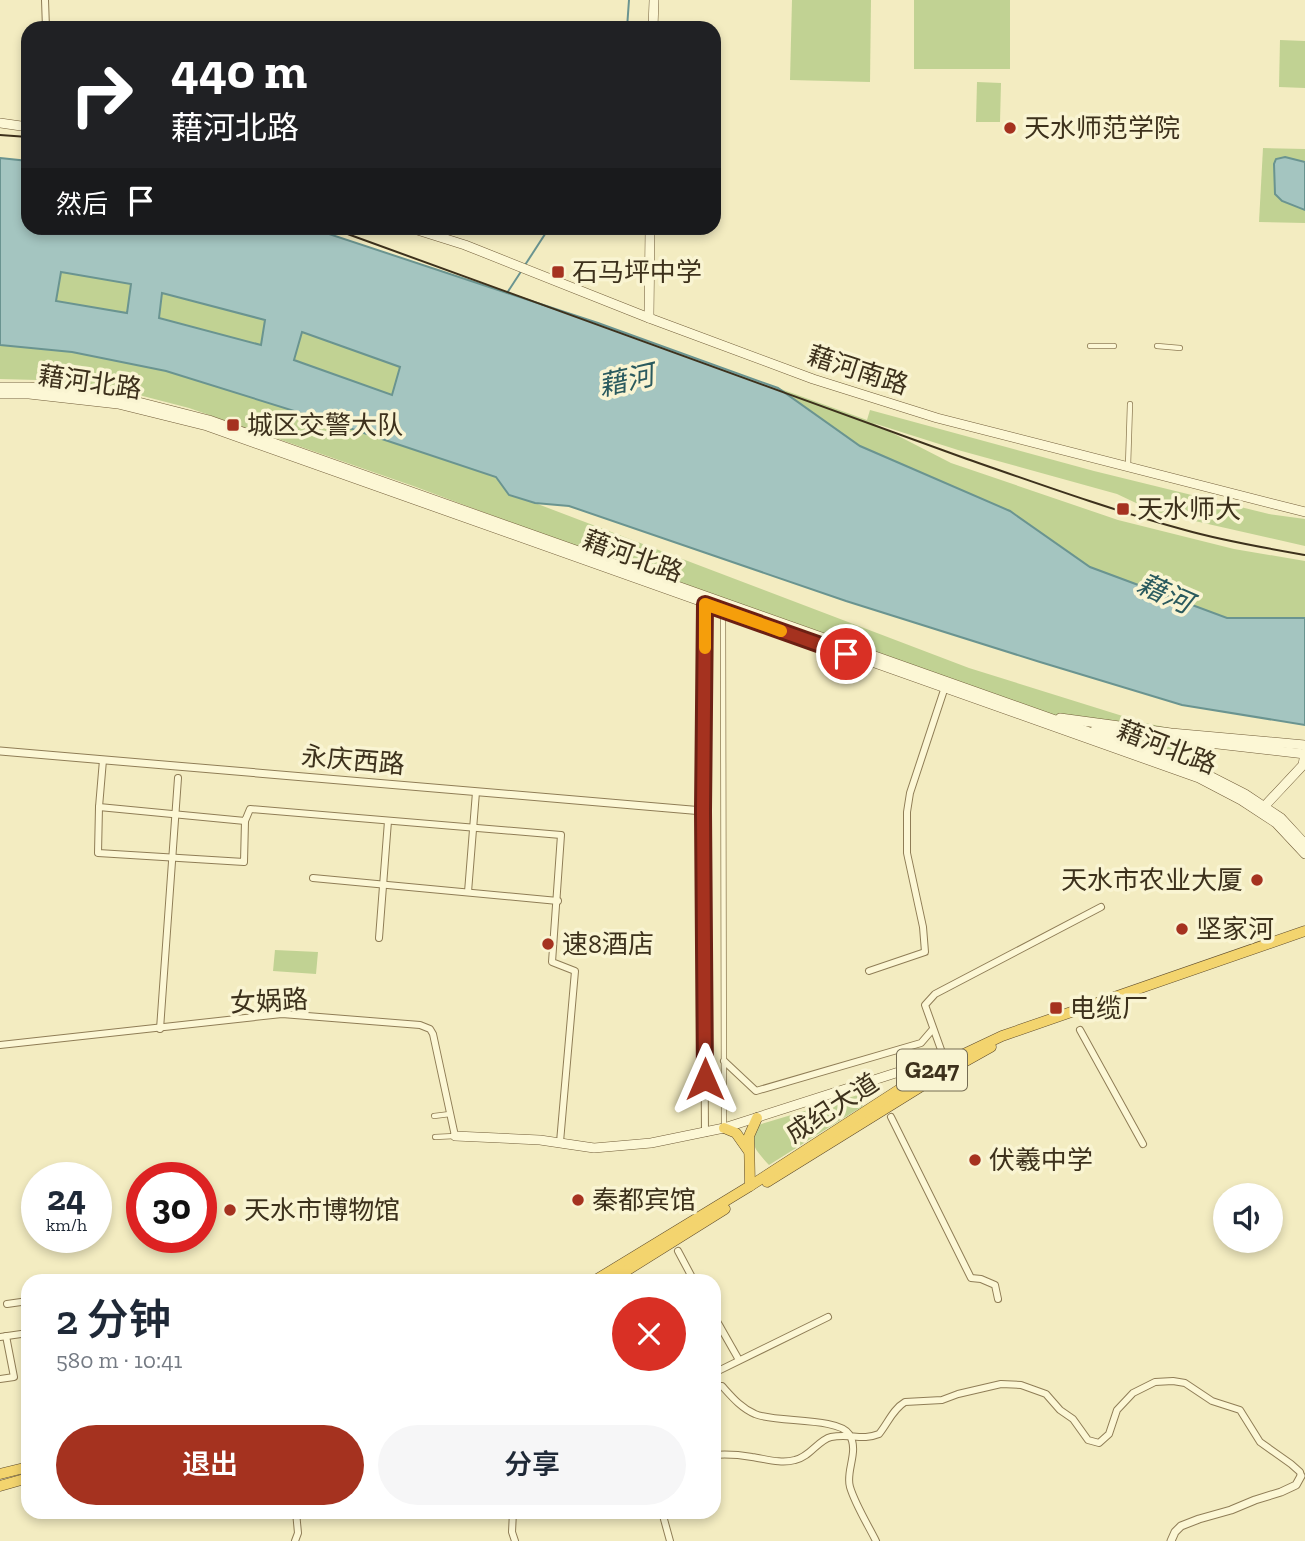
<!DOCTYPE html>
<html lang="zh">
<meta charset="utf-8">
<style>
:root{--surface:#fff;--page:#f6f6f7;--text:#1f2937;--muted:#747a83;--accent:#a5321f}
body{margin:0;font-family:"Zilla Slab","Noto Sans SC",serif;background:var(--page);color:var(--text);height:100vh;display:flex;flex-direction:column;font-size:26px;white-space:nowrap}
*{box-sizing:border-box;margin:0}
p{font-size:23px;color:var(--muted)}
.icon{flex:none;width:38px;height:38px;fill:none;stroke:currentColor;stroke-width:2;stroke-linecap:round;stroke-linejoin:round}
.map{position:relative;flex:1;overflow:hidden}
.drawer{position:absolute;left:21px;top:1274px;width:700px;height:245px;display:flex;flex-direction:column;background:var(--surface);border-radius:21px;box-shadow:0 4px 10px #0003}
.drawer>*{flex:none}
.guide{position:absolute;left:21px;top:21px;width:700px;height:214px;border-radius:21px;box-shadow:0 4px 10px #0003;background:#202124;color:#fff;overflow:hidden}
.controls{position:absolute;left:1213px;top:1183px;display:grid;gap:14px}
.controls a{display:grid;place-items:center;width:70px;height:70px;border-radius:50%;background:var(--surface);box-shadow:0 4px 10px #0003;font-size:35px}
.speed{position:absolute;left:21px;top:1162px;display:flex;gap:14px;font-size:35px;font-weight:700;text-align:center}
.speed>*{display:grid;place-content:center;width:91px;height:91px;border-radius:50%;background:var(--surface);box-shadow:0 4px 10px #0003;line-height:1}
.speed small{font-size:18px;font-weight:400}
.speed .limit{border:10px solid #d22;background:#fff;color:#111}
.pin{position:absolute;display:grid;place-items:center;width:60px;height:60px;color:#fff;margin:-30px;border:4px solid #fff;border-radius:50%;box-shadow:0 2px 7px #0007}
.me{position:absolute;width:77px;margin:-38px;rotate:0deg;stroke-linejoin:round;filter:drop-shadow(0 0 5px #0008)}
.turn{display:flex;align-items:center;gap:24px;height:147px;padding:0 35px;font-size:32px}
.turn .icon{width:91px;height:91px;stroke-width:2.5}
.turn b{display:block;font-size:49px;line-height:60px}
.then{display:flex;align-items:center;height:66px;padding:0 35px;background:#0003;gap:14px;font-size:26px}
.round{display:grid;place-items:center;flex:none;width:74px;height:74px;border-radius:37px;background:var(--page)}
.headline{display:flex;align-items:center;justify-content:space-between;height:119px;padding:0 35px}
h1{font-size:42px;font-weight:600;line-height:52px}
.primary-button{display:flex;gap:14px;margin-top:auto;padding:14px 35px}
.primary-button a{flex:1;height:80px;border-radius:42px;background:var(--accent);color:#fff;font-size:28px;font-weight:600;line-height:80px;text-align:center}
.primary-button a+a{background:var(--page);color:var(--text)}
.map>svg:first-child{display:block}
.green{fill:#c1d293}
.water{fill:#a4c5c0;stroke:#6a9490;stroke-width:2;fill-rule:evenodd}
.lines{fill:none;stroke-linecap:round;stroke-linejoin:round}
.stream{stroke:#6a9490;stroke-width:2}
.pedestrian-casing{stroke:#8f7d56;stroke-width:6}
.minor-casing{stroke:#8f7d56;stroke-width:8}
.tertiary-casing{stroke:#8f7d56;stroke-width:9}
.secondary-casing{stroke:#715d39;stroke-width:10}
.trunk-casing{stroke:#5c492b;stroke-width:11}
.pedestrian{stroke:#fcf7d5;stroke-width:4.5}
.minor{stroke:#fcf7d5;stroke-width:6}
.tertiary{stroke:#fcf7d5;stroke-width:7}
.secondary{stroke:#fcf7d5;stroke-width:9}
.trunk{stroke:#f3d46e;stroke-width:10}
.tram{stroke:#3d311c;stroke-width:2}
.route-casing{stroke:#6b2014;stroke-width:18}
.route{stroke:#a5321f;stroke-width:12}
.slow{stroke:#f59e0b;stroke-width:12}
.poi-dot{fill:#a5321f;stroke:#f9f4d2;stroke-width:2.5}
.labels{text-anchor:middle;stroke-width:7;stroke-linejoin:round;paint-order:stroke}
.shield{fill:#f9f4d2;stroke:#756c53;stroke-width:2}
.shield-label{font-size:24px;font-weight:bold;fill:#3d311c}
.poi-label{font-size:26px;fill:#3d311c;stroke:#f9f4d2;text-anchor:start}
.street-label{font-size:26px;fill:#3d311c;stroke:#f9f4d2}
.water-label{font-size:28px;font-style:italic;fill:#2a5a5e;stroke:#f9f4d2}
</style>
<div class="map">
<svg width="1305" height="1541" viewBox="0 0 1305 1541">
<rect width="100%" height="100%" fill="#f3ecc1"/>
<!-- green -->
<g class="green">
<path d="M792,0H871L870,82L790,80Z"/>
<rect x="914" y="0" width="96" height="69"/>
<path d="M1280,40L1305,41V88L1279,87Z"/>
<path d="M977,82L1001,83L1000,122H976Z"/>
<path d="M1263,148L1305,149V223L1259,222Z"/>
<path d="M61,272L132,284L127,313L56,301Z"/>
<path d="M162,293L265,320L261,346L158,318Z"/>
<path d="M302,331L400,367L392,395L293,360Z"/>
<path d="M0,345L72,352L166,371L352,429L496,477L509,495L535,503L969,668L1145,723L1189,732L1179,754L1092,729L681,586L416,487L189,408L112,388L37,380L0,379Z"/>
<path d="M778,388L867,420L870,410L1094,471L1269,514L1305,519V546L1155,512L1117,494L958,450L873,423L951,463L1118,520L1234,549L1305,561V618H1227L1090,567L1010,511L860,446Z"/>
<path d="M275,950L318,952L316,974L273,971Z"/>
<path d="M858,1095L863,1106L769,1165C755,1149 749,1146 758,1125Z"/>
</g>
<!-- water -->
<g class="water">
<path d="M1285,157L1305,162V210L1282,201L1275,194L1274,164L1276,159Z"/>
<path d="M0,158L28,161V228H311L598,323L778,388L860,446L1010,511L1090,567L1227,618H1305V725L1182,705L1040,662L846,601L569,506L535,503L509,495L496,477L352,429L166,371L72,352L0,345ZM61,272L131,284L127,313L56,301ZM162,293L265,320L261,345L159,318ZM302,332L400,367L392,395L294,360Z"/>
</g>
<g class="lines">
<!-- stream -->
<g class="stream">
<path d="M627,28L629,0"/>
<path d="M525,265L549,228"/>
<path d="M507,293L522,270"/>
</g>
<!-- pedestrian casing -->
<g class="pedestrian-casing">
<g id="pedestrian">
<path d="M1090,346H1114"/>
<path d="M1157,346L1180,348"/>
<path d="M1128,466L1130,404"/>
<path d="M723,611L724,1127"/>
<path d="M434,1116L450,1114"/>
<path d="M435,1137L455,1136"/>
</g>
</g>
<!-- minor casing -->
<g class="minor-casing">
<g id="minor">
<path d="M45,0L46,28"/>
<path d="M103,760L99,807L98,853L244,862L245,821"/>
<path d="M99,807L245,821L250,809L561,835L552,962L575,971L560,1142"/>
<path d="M313,878L558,901"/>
<path d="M468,892L476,792"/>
<path d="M379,938L388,821"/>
<path d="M869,971L925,952L923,927L907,853V812L910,793L945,687"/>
<path d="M160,1029L178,778"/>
<path d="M1080,1030L1143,1144"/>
<path d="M0,1045L282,1014L420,1025L430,1029L433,1034L455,1136"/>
<path d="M944,1058L925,1005L935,994L1101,907"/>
<path d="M724,1061L756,1091L921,1043L933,1029"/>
<path d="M891,1117L971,1278L981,1279L995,1285L998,1299"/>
<path d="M705,1133L703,811L705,604"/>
<path d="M678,1251L694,1281"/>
<path d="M7,1304L28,1301"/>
<path d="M714,1316L739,1360"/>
<path d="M0,1337L28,1333"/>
<path d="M714,1373L828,1317"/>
<path d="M0,1379L14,1377L6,1336"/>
<path d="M714,1388L722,1386C732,1397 741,1408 755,1414C774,1423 838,1417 849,1434C860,1451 845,1471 850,1487C855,1504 868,1525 876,1541"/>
<path d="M714,1455C726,1454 740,1455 752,1457C766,1459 781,1464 795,1460C810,1457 818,1440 831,1437C850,1433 862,1441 879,1434C888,1423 893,1409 905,1402L942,1400L958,1394L1001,1384L1021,1385L1046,1394L1060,1410L1073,1419L1088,1440L1099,1443L1109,1434L1117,1410L1133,1393L1155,1382L1173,1381L1185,1383L1212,1401L1240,1410L1260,1442L1291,1464L1300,1472L1301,1476"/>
<path d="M513,1512L512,1532L515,1541"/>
<path d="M662,1512L670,1541"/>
<path d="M295,1541L298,1533L296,1512"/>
</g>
</g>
<!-- tertiary casing -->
<g class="tertiary-casing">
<g id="tertiary">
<path d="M0,751L703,811"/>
<path d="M1171,1541L1175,1532L1181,1526L1199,1519L1231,1510L1255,1500L1281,1492L1296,1485L1301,1476"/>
</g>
</g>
<!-- secondary casing -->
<g class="secondary-casing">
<g id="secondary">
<path d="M653,28L654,0"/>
<path d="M0,123L28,127"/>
<path d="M411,228L465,245L649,318L813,379L937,418L1305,512"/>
<path d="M649,318L650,228"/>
<path d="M0,387H29L119,397L209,420L1202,772L1245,794L1281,818L1305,844"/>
<path d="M0,394H29L118,404L207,426L1199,778L1241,800L1276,823L1305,854"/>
<path d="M1060,718L1171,733L1305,745"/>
<path d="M1095,730L1305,754"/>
<path d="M1260,811L1303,765L1305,753"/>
<path d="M455,1136L540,1140L594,1148L651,1143L724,1128L955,1054"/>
</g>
</g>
<!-- trunk casing -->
<g class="trunk-casing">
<g id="trunk">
<path d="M724,1128L736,1133L748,1150"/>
<path d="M767,1182L925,1084L991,1047"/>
<path d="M750,1186L749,1136L757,1118"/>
<path d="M594,1281L750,1186L917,1078L947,1062L1002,1036L1305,931"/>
<path d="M610,1281L725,1209"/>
<path d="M0,1474L28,1467"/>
<path d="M0,1486L28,1478"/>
</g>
</g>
<!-- pedestrian -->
<use href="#pedestrian" class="pedestrian"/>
<!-- minor -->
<use href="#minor" class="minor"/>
<!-- tertiary -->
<use href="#tertiary" class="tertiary"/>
<!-- secondary -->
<use href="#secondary" class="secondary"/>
<!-- trunk -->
<use href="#trunk" class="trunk"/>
<!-- tram -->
<g class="tram">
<path d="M0,135L28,137"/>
<path d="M331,228L967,459C1039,484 1111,510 1185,530C1224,541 1265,548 1305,555"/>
</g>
</g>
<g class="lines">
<!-- route casing -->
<g class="route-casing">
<path id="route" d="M705,1079L703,811L705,604L846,654"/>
</g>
<!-- route -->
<use href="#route" class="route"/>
<!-- slow -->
<path class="slow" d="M705,648V604L781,631"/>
</g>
<!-- markers -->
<g class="poi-dot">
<circle cx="1010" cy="128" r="7"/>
<rect x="551" y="265" width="14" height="14" rx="3.5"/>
<rect x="226" y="418" width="14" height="14" rx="3.5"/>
<rect x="1116" y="502" width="14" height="14" rx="3.5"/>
<circle cx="1257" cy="880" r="7"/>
<circle cx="1182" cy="929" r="7"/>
<circle cx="548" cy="944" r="7"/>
<rect x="1049" y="1001" width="14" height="14" rx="3.5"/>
<circle cx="975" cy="1160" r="7"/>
<circle cx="578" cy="1200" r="7"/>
<circle cx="230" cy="1210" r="7"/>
</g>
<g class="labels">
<!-- shield labels -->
<rect class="shield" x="897" y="1049.5" width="70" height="41" rx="5"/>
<g class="shield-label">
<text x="932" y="1078">G247</text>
</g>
<!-- poi labels -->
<g class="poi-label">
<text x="1024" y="137">天水师范学院</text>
<text x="572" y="281">石马坪中学</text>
<text x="247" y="434">城区交警大队</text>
<text x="1137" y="518">天水师大</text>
<text x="1243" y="889" text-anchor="end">天水市农业大厦</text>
<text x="1196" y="938">坚家河</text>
<text x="562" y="953">速8酒店</text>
<text x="1070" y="1017">电缆厂</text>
<text x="989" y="1169">伏羲中学</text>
<text x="592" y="1209">秦都宾馆</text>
<text x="244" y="1219">天水市博物馆</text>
</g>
<!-- street labels -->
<g class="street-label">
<text transform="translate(858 370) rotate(18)" y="9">藉河南路</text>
<text transform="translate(90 382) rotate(8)" y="9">藉河北路</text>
<text transform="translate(633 556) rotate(20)" y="9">藉河北路</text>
<text transform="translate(1167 747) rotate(21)" y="9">藉河北路</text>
<text transform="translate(353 760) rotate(5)" y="9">永庆西路</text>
<text transform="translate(269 1001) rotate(-3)" y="9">女娲路</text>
<text transform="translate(832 1108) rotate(-33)" y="9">成纪大道</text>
</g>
<!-- water labels -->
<g class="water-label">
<text transform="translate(626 380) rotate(-13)" y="10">藉河</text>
<text transform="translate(1165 593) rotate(24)" y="10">藉河</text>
</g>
</g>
</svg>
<div class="controls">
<a><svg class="icon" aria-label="sound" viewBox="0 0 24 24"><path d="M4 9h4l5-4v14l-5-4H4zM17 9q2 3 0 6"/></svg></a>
</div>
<div class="speed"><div>24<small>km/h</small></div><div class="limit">30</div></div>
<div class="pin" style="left:846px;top:654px;background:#d93025"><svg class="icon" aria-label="arrive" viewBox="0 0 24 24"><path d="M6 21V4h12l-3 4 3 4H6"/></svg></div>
<svg class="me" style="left:705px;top:1079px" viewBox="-20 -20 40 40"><path d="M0-17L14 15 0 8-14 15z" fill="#a5321f" stroke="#fff" stroke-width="4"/></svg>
<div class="guide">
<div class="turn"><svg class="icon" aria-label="right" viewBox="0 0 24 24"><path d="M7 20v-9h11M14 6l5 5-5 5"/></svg><div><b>440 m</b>藉河北路</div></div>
<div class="then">然后<svg class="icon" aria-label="arrive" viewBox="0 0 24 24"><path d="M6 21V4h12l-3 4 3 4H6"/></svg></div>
</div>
<section class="drawer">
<div class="headline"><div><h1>2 分钟</h1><p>580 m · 10:41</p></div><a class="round" style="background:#d93025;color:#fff"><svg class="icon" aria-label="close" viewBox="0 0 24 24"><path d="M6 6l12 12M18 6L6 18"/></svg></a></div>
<div class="primary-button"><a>退出</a><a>分享</a></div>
</section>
</div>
